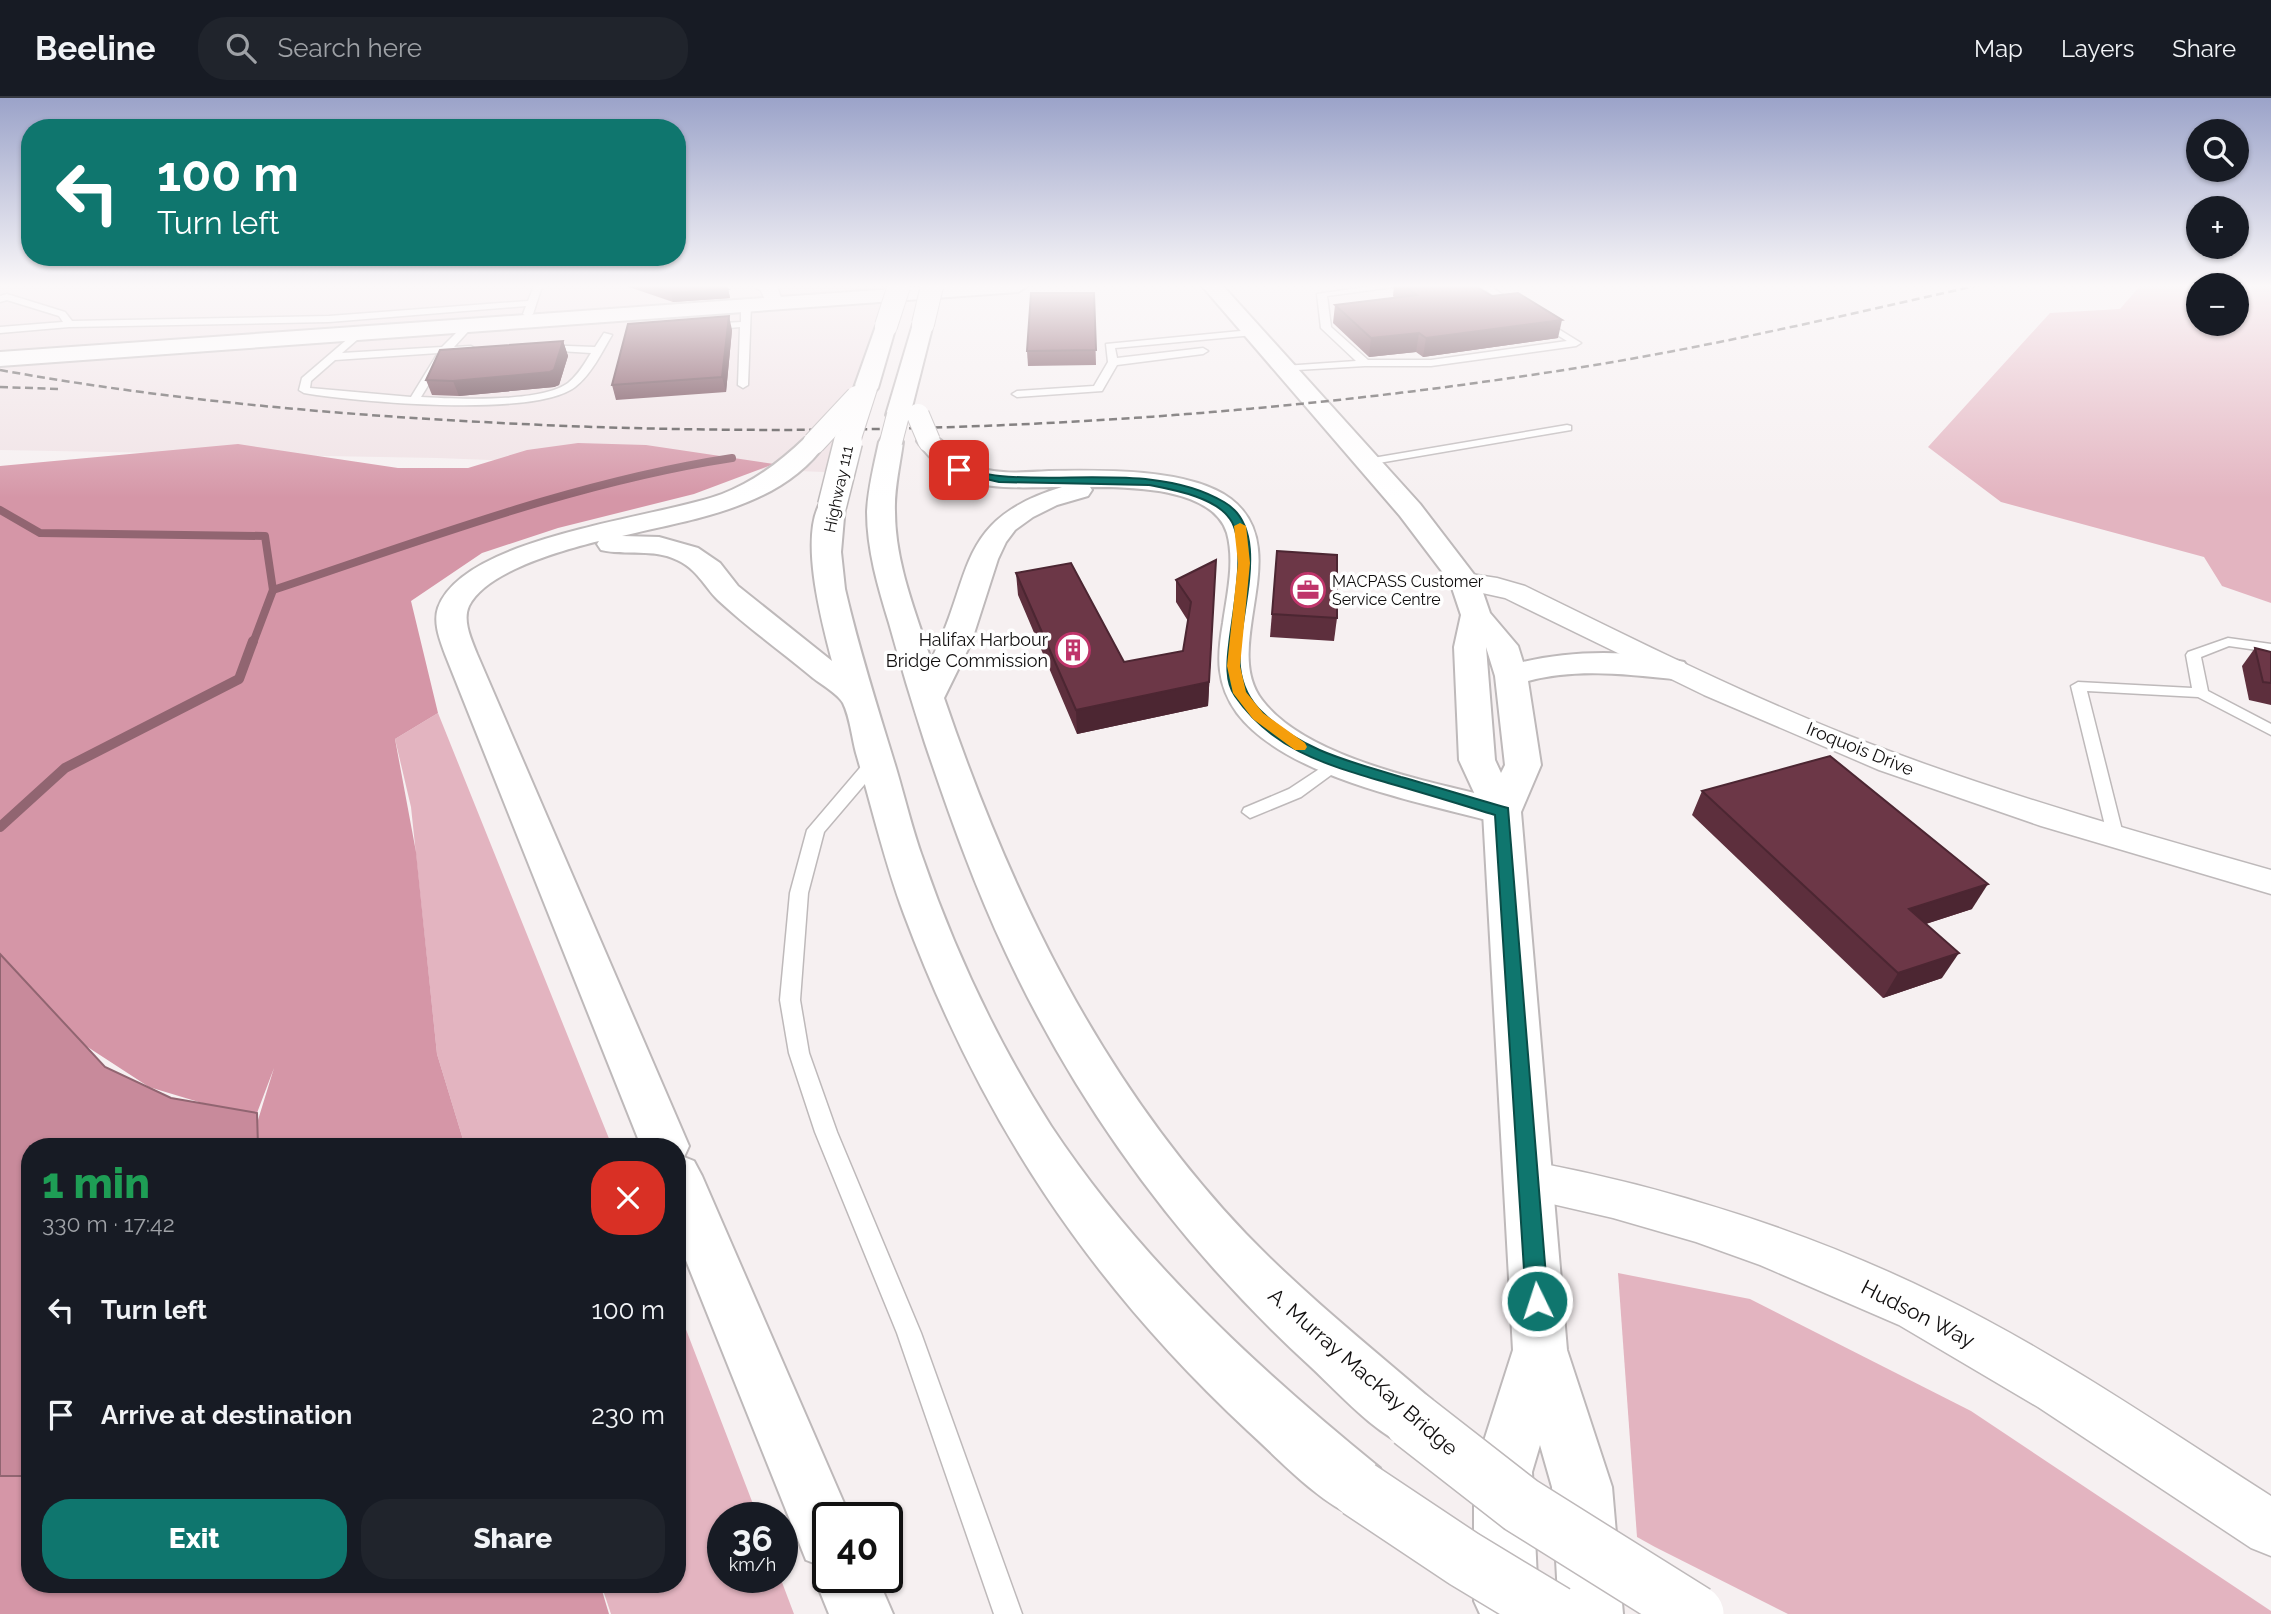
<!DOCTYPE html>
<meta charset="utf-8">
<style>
:root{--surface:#171b24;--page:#20242c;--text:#f1f3f6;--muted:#9ea1a6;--line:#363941;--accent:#0f766e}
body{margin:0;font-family:Raleway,sans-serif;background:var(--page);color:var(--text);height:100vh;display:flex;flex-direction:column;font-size:26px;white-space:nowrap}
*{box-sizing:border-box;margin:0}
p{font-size:23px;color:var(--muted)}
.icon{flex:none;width:38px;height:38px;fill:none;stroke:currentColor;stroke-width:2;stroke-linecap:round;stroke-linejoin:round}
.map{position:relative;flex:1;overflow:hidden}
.panel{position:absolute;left:21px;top:1040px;width:665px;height:455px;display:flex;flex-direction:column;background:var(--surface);border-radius:28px;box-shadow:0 2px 5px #0004}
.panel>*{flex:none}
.hud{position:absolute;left:21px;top:21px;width:665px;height:147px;border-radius:28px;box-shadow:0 2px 5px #0004;background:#0f766e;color:#fff;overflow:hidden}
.controls{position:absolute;left:2186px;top:21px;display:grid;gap:14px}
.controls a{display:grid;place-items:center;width:63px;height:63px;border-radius:50%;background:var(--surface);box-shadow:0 2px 5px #0004;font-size:35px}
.speed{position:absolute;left:707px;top:1404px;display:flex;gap:14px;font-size:35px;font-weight:700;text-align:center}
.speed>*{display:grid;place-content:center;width:91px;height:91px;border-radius:50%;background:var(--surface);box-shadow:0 2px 5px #0004;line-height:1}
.speed small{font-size:18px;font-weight:400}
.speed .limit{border:4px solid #111;border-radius:10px;background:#fff;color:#111}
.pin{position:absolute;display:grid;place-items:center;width:60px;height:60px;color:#fff;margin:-30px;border-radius:14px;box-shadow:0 4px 10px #0006}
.me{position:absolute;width:77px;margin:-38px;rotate:356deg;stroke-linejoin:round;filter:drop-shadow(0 0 5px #0008)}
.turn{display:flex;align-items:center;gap:24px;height:147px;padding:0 21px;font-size:32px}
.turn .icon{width:91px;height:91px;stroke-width:2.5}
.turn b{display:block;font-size:49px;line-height:60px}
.round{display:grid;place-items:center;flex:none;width:74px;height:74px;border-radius:28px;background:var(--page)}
.head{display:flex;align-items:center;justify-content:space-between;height:119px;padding:0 21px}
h1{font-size:42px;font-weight:800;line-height:52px;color:#1e9e55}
.action{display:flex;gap:14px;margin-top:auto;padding:14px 21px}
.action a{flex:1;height:80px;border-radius:28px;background:var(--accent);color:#fff;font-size:28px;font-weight:800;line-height:80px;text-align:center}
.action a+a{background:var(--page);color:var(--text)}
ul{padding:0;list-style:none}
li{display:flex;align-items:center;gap:21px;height:105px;padding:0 21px}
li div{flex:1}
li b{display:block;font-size:26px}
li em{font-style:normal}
header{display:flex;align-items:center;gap:42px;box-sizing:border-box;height:98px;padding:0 35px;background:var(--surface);border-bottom:2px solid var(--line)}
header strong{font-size:33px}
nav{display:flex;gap:38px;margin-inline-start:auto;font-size:24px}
.search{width:490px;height:63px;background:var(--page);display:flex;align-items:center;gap:18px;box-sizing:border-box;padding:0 24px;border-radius:28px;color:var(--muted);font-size:26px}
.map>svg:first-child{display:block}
.built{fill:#f0e2e5}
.green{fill:#e3b4c0}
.forest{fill:#d596a7}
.water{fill:#c88a9b;stroke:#916571;stroke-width:2}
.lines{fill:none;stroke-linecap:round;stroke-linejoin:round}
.stream-far1{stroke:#916571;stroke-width:8}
.stream{stroke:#916571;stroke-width:10}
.service-casing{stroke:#beb9ba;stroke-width:3}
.minor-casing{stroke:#beb9ba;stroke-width:3}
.tertiary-casing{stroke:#beb9ba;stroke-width:4}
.secondary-casing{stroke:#beb9ba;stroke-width:4}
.motorway-casing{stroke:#beb9ba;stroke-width:4}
.service{fill:#fff;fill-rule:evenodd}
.minor{fill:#fff;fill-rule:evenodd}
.tertiary{fill:#fff;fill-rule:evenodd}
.secondary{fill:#fff;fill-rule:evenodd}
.motorway{fill:#fff;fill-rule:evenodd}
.rail{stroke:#464343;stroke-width:2.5;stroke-dasharray:8 4.5;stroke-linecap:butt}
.motorway-bridge-far2-casing{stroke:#beb9ba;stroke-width:24;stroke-linecap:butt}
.motorway-bridge-far1-casing{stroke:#beb9ba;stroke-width:31;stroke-linecap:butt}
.motorway-bridge-casing{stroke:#beb9ba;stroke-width:60;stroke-linecap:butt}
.motorway-bridge-far2{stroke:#fff;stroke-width:22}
.motorway-bridge-far1{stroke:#fff;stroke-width:28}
.motorway-bridge{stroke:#fff;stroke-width:57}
.wall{fill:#5d2f3d}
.shaded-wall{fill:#4c2632}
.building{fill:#6c3747;stroke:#4c2632;stroke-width:2}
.route{fill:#0f766e;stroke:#0a4d48;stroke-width:2}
.slow{fill:#f59e0b}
.labels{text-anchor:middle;stroke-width:7;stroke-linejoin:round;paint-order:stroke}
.far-street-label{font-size:16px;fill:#100e0e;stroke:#fff}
.far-poi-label{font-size:16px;fill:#100e0e;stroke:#fff;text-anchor:start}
.poi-label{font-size:18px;fill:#100e0e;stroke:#fff;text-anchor:end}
.street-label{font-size:18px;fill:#100e0e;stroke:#fff}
.near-street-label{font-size:21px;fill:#100e0e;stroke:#fff}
</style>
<header>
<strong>Beeline</strong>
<div class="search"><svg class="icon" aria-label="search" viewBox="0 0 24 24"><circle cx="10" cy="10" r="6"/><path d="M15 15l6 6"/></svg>Search here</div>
<nav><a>Map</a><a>Layers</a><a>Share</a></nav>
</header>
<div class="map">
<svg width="2271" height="1516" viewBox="0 0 2271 1516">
<rect width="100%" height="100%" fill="#f6f0f1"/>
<!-- built -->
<path class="built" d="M0,188H909L852,375L437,360L0,352Z"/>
<!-- green -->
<g class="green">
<path d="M2140,188H2198V226H2236L2237,188H2271V505L2222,488L2204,459L2001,404L1928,349L2050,215L2120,211Z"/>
<path d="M438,615L612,1048H465L437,956L411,709L395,641Z"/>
<path d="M1618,1175L1750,1201L1971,1313L2271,1513V1516H1788L1655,1449L1637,1439Z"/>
<path d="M677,1208L758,1419H723V1479H780L794,1516H611L601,1486H677Z"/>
</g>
<!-- forest -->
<g class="forest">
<path d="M578,345L646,347L774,366L694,396L558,430L482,455L411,503L438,615L395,641L416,754L437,956L465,1048H258V1022L274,970L257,1015L202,1005L149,989L83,946L0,856V368L238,346L398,370H468L527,352Z"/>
<path d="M0,1378H30V1486H600L609,1516H0Z"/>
</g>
<!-- water -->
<path class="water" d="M0,856L105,969L171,1000L257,1015L258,1048H30V1378H0Z"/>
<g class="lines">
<!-- stream-far1 -->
<g class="stream-far1">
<path d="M0,412L40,435L265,438L273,492L253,545"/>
<path d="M273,492C424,442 575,384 732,360"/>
</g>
<!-- stream -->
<path class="stream" d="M0,729L65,670L239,581L253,543"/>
<!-- service casing -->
<g class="service-casing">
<g id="service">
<path d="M534,188H542L533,216L528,219L523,216L526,208L329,224L69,229L0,235V229L63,224L59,218L7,202L0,204V198L7,196L65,214L72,223L329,218L528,203Z"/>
<path d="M1372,188H1401L1327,198L1331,229L1368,262H1431L1567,243L1479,188H1489L1581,245L1576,248L1431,268H1365L1280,273V269L1284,268L1356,263L1321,230L1317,196Z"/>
<path d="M746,204L751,207L748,287L743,290L738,287L740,229L708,232L703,229L708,226L741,224V207Z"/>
<path d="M467,224L475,226L454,249L471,248L476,251L471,254L448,255L421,299C455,301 541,305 568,285C578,277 585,265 591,255L544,252L539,249L541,247L595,249L604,235L612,237C602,254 591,277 575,289C535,320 356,304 304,295L299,292L302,280L358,232L366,234L342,255L442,249ZM438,255L411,299L310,290L311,283L335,262Z"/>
<path d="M1251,232L1254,233V237L1115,250L1117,260L1203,250L1208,253L1203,256L1117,267L1102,293L1017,299L1012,296L1017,293L1094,288L1108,264L1106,246Z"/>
<path d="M1567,327L1571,328V332L1367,367L1361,364L1367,361Z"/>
<path d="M2228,540L2271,546V554L2229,548L2201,559L2208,593L2271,626V637L2198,599L2087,593L2124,740L2115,746L2109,744L2071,588L2078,584L2192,590L2186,557L2188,554Z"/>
<path d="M876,657L882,658L884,662L882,666L824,734L808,795L800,902L809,955L837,1034L921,1235L1022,1516H994L897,1235L815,1034L789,955L780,902L790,795L807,732L870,658Z"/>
<path d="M1336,660L1342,661L1344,665L1342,669L1301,699L1250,720L1242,714L1244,710L1289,691Z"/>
</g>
</g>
<!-- minor casing -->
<g class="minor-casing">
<g id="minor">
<path d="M754,188H777L783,205L780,209H768L761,193Z"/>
<path d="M1464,475L1497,480L1525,488C1631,540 1737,593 1847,637C1985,691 2128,732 2271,772V796L2041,728L1879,672L1704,597L1505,500L1455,489L1451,483L1455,477Z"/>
<path d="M1529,1063C1669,1089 1813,1135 1940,1198C2056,1255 2163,1329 2271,1398V1458L2251,1450L2038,1309L1899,1227L1760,1167L1696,1144L1613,1120L1513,1097L1507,1083L1513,1069Z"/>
</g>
</g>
<!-- tertiary casing -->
<g class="tertiary-casing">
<path id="tertiary" d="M1202,188H1223L1420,406L1479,483L1490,515L1518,548L1523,564C1573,552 1634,552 1684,564L1689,571L1684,578L1673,581C1626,576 1574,570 1528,583L1541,667L1521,714L1567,1252L1612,1389L1623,1516H1559L1552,1389L1540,1347L1532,1374L1538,1503L1532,1516H1480L1474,1503V1374L1513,1252L1483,714L1459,662L1454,549L1461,517L1450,484L1400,418ZM1486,549L1495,578L1505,667L1501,675L1495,662Z"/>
</g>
<!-- secondary casing -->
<g class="secondary-casing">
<path id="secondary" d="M935,188H1028L1018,194L0,268V254Z"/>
</g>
<!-- motorway casing -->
<g class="motorway-casing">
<g id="motorway">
<path d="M923,220L930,222L933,226L910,317L906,322L898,324L890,322L886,317L913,226L916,222Z"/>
<path d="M886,222L893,224L896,228L878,290L874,295H858L854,290L876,228L879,224Z"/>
<path d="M929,336C946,340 955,363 980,370C1002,377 1027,374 1049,373C1099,372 1190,370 1231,401C1296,451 1220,548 1262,602C1309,664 1443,686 1515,705L1521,714L1515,723L1502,726C1425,705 1287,681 1237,615C1216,586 1217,559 1223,525C1227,497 1235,464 1227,435C1213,389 1129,389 1090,389L1092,392L1088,398L1057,407L1033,419L1015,432L1006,444L998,461L971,545L944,600C1012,799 1100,982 1246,1136C1304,1196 1369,1248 1432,1302L1441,1322L1432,1342L1412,1351C1373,1334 1342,1298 1311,1269C1183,1152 1080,1013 1006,855C974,787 949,716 925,645C912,605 900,565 889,525C878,489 867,452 867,414C868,391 874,367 879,344L882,339L891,337L900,339L903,344C900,367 894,391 895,414C895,465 916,515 931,562C974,479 953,422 1062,389C1003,389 954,397 917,343L920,338Z"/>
<path d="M814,338L823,340L826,345C781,410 692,421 622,438L659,439L698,450L720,465L738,488L832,563C822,524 798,437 822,402L832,400L842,402L845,408L841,454L845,491C859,552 878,611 896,670C905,700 912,731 923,761C955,854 998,945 1051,1028C1139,1161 1257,1270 1380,1370L1389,1391L1380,1412L1359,1421C1317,1403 1282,1364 1248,1333C1087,1183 981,1022 904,816C884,763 872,709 856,655C852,640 850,619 843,605C838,596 822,587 813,580C782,554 748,530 718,502C704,488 697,471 677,462C653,450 626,458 601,452L597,446L599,443C563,452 486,473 469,508C462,523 472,543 477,556L689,1048L684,1059L694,1063L702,1078L850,1419H828V1479H877L893,1516H829L814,1479L819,1467L806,1462L677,1140V1048H641L445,556C440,542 433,525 438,510C463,438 658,420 722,396C754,384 781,363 805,340Z"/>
</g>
</g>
<!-- service -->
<use href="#service" class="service"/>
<!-- minor -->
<use href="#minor" class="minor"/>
<!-- tertiary -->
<use href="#tertiary" class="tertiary"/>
<!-- secondary -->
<use href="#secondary" class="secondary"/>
<!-- motorway -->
<use href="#motorway" class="motorway"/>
<!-- rail -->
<g class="rail">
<path d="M0,272C188,306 376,320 567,328C916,341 1268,322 1613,264C1735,243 1855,215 1975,188"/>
<path d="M0,289L59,291"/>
</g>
<!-- motorway-bridge-far2 casing -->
<g class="motorway-bridge-far2-casing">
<g id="motorway-bridge-far2">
<path d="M923,226L932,188"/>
<path d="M886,228L899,188"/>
<path d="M918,317L929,343"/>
<path d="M891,344L898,317"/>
<path d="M814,345L857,299"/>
<path d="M848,346L866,290"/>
</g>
</g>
<!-- motorway-bridge-far1 casing -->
<g class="motorway-bridge-far1-casing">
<path id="motorway-bridge-far1" d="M832,408L848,344"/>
</g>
<!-- motorway-bridge casing -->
<g class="motorway-bridge-casing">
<g id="motorway-bridge">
<path d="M1412,1322L1521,1407L1695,1516"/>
<path d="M1359,1391L1464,1461L1555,1516"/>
</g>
</g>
<!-- motorway-bridge-far2 -->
<use href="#motorway-bridge-far2" class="motorway-bridge-far2"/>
<!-- motorway-bridge-far1 -->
<use href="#motorway-bridge-far1" class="motorway-bridge-far1"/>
<!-- motorway-bridge -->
<use href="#motorway-bridge" class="motorway-bridge"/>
</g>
<!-- wall -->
<g class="wall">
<path d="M626,188H724L728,191L730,200L673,204Z"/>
<path d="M1394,188H1475L1558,240L1423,259L1416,254L1369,259L1333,225L1335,207L1395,200L1393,198Z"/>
<path d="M1094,195L1096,267L1028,268L1027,253Z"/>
<path d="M732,232L726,294L616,302L612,287Z"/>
<path d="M563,243L568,258L559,287L554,289L459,298L432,297L426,282Z"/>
<path d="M1277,453L1337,520L1334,543L1270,539Z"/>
<path d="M1216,462L1208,608L1077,636L1018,497L1016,475L1124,564L1183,553L1188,523L1176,504V482Z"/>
<path d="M2255,550L2271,554V607L2249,602L2242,568Z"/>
<path d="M1702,693L1972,811L1926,826L1942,880L1883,900L1692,717Z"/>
</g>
<!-- shaded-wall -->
<g class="shaded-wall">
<path d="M728,191L730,200L673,204L671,195Z"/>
<path d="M729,218L732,232L726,294L722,279Z"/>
<path d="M1562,222L1558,240L1423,259L1426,240Z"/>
<path d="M1419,235L1416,254L1369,259L1371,240Z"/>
<path d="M563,243L568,258L559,287L554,289L459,298L453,283Z"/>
<path d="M1216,462L1208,608L1077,636L1076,612L1209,584Z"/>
<path d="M1988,786L1972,811L1894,836L1909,811Z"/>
<path d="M1959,855L1942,880L1883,900L1898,875Z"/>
</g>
<!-- building -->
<g class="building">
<path d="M651,188H724L728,191L671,195Z"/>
<path d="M1405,188H1475L1492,198L1518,195L1562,222L1426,240L1419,235L1371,240L1335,207L1417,197Z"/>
<path d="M1031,195H1094L1096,252L1027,253Z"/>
<path d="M729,218L722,279L612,287L628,226Z"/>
<path d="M563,243L554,272L550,274L453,283L426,282L440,252Z"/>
<path d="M1277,453L1337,457V520L1272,516Z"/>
<path d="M1216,462L1209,584L1076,612L1016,475L1071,465L1124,564L1183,553L1191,504L1176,482Z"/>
<path d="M2255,550L2271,554V585L2263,584Z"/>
<path d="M1830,658L1988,786L1909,811L1959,855L1898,875L1702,693Z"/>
</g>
<!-- sky -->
<linearGradient id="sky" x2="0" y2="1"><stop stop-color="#9ba3c9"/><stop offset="0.47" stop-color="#fbf8f9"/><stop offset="1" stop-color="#fbf8f9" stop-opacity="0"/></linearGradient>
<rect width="2271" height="400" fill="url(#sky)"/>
<!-- route -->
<path class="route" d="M959,369C973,372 987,377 1000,378C1071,385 1160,366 1224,404C1275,433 1235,523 1240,569C1242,587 1250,603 1263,615C1302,653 1352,664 1401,679C1437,689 1472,700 1508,710L1548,1203L1545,1211L1537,1214L1529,1211L1526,1203L1495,717C1459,706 1424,695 1388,685C1328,667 1273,653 1235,598C1225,584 1227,563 1229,547C1232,517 1248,446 1230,421C1215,399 1174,392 1149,387L999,384L955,374L954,372Z"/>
<!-- slow -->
<path class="slow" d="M1240,425L1246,428L1250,465L1240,568L1246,594L1263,615L1305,645L1307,649L1305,652H1295L1253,621L1233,595L1227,568L1238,465L1234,428Z"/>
<!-- icons -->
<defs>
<g id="office-ring" transform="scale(1.75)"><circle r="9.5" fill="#fff" stroke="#bf346a" stroke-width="1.5"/><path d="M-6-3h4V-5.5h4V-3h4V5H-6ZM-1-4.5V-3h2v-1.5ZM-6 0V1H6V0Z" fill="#bf346a"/></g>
<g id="building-ring" transform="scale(1.75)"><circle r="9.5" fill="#fff" stroke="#bf346a" stroke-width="1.5"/><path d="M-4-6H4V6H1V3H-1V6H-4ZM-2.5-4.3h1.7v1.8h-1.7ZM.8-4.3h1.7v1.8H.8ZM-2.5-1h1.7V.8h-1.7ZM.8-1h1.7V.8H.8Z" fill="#bf346a"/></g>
</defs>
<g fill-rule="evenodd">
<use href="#office-ring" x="1308" y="492"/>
<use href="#building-ring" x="1073" y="552"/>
</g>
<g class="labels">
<!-- far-street labels -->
<g class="far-street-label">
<text transform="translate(838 391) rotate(-78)" y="6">Highway 111</text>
</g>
<!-- far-poi labels -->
<g class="far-poi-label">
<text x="1332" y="489">MACPASS Customer<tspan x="1332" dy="18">Service Centre</tspan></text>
</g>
<!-- poi labels -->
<g class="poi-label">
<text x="1048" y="548">Halifax Harbour<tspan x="1048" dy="21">Bridge Commission</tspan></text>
</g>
<!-- street labels -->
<g class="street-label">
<text transform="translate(1860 651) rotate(22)" y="6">Iroquois Drive</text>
</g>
<!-- near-street labels -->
<g class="near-street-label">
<text transform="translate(1918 1216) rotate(27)" y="7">Hudson Way</text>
<text transform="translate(1363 1274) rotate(41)" y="7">A. Murray MacKay Bridge</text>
</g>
</g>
</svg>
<div class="controls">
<a><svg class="icon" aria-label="search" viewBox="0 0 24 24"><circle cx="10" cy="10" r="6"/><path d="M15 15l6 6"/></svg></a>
<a>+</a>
<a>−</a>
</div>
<div class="speed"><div>36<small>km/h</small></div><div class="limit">40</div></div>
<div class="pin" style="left:959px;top:372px;background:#d93025"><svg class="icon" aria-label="arrive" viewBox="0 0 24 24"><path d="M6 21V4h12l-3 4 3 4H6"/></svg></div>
<svg class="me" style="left:1537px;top:1203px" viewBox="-20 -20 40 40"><circle r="17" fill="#0f766e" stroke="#fff" stroke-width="3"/><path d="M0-11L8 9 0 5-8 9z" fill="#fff"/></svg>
<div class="hud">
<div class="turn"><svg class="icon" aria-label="left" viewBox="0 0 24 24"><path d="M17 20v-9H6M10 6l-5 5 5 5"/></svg><div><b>100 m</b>Turn left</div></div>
</div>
<section class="panel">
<div class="head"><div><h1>1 min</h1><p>330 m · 17:42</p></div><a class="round" style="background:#d93025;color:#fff"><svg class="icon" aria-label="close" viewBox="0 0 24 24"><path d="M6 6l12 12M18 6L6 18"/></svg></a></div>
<ul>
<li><svg class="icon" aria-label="left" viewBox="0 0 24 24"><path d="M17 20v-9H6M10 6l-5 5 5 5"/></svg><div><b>Turn left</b></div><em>100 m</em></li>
<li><svg class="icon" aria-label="arrive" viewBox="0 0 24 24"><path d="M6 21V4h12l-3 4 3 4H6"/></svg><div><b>Arrive at destination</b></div><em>230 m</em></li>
</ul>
<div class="action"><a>Exit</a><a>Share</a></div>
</section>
</div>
